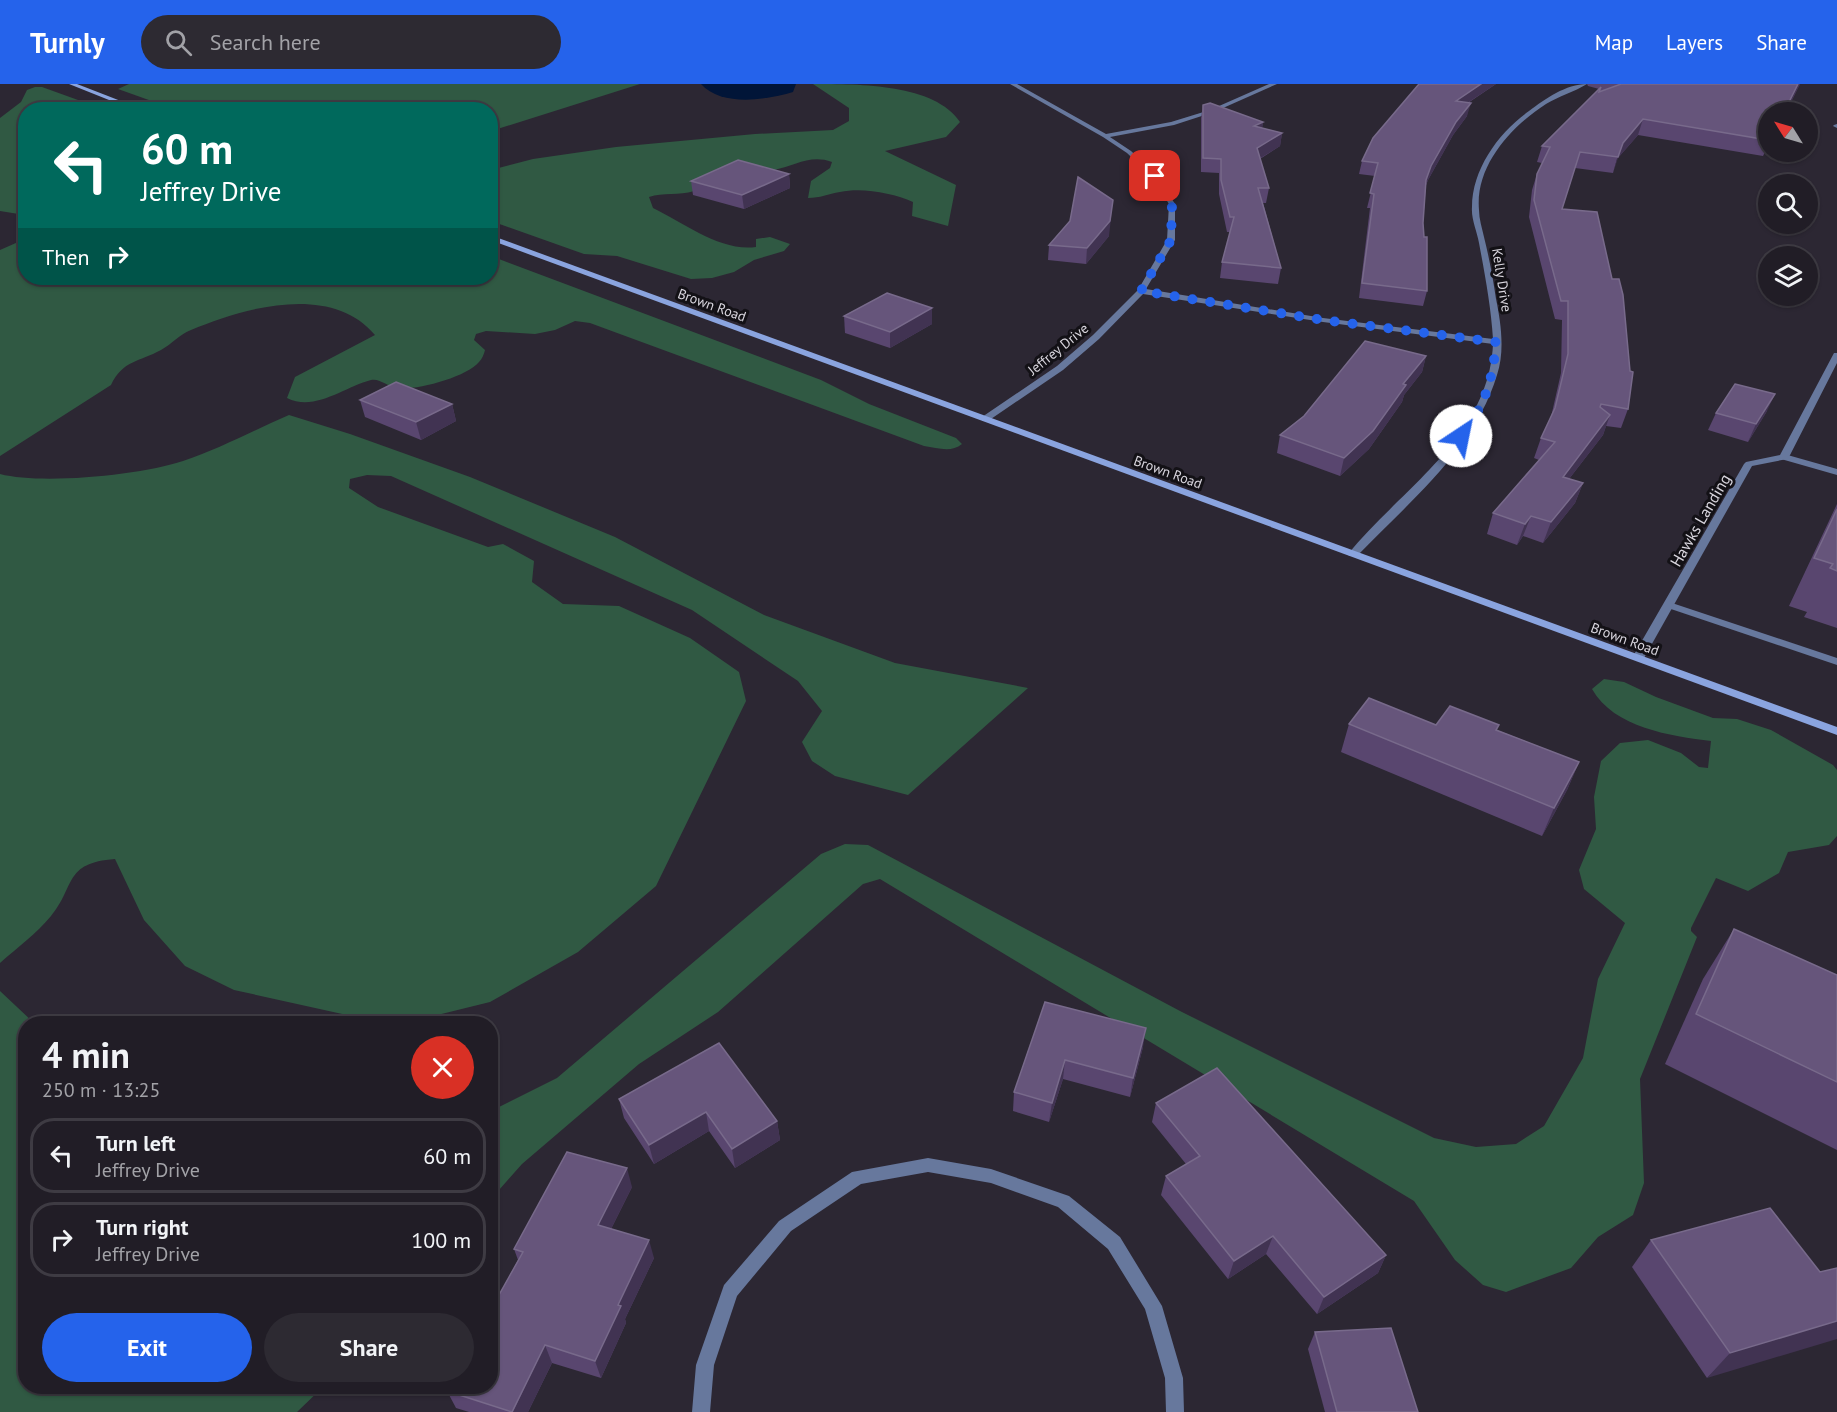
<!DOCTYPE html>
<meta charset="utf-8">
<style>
:root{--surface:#211d26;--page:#2d2a32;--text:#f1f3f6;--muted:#a2a2a7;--line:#3e3b43;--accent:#2563eb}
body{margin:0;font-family:"PT Sans",sans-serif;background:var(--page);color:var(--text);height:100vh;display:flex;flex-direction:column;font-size:22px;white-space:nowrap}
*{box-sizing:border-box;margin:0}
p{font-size:20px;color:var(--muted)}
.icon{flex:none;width:33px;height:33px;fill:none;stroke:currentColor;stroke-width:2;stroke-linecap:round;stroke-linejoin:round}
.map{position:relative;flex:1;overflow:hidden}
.panel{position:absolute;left:18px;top:932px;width:480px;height:378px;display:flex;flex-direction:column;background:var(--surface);border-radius:24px;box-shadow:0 2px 4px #0004,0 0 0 2px var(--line)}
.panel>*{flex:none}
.banner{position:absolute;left:18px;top:18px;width:480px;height:183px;border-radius:24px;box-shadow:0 2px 4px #0004,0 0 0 2px var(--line);background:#00695c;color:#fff;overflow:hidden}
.needle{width:39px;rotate:307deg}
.fabs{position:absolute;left:1758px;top:18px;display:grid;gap:12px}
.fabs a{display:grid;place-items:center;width:60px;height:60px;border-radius:50%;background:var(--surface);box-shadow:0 2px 4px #0004,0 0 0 2px var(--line);font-size:30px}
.pin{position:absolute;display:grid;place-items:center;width:51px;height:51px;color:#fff;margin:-26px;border-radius:12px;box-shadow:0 3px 9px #0006}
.me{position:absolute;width:66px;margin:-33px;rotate:34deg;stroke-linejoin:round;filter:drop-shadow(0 0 4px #0008)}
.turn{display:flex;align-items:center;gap:21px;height:126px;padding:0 24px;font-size:27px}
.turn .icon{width:78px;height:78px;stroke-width:2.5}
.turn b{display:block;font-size:42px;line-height:51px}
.then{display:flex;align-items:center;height:57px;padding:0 24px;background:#0003;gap:12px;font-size:22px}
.round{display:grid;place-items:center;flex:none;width:63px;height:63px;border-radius:32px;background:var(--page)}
.headline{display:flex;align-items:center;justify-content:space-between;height:102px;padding:0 24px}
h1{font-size:36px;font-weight:700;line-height:45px}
.action{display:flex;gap:12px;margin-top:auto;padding:12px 24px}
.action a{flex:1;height:69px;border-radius:36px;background:var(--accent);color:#fff;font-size:24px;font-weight:700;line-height:69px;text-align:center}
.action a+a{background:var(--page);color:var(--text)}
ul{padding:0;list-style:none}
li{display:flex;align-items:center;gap:18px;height:75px;margin:0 12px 9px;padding:0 12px;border:3px solid var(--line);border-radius:24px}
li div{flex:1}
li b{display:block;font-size:22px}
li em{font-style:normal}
header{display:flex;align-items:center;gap:36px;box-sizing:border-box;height:84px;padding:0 30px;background:var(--accent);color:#fff}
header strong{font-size:28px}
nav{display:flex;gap:33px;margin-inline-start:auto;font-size:21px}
.search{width:420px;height:54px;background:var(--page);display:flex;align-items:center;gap:15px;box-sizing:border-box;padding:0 21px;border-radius:33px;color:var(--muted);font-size:22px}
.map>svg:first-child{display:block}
.green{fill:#305943}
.water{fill:#011538}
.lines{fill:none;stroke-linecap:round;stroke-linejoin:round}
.lane{fill:#67789d;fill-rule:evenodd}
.street{fill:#67789d;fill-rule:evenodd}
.secondary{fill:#8aa4df;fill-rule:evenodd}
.wall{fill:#59466f}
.shaded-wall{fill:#413352}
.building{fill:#66557b;stroke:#786a8b;stroke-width:1.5}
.route{stroke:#2563eb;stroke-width:10;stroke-dasharray:0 18}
.labels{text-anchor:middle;stroke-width:6;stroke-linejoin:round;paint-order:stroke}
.far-street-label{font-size:14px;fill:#d9d6de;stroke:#131116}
.street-label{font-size:16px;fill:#d9d6de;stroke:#131116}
</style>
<header>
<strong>Turnly</strong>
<div class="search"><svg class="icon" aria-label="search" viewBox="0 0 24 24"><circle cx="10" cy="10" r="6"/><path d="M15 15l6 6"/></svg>Search here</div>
<nav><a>Map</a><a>Layers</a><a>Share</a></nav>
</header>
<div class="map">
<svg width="1837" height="1328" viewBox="0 0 1837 1328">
<rect width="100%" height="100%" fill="#2c2733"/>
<!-- green -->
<g class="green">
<path d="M129,0H640L491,47L490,26L174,25L118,5Z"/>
<path d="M813,0C860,0 935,0 960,38L946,53L885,67L956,101L948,142L912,132L913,118C893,109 862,103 840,108C828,110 820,114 808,114L811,97L830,84L832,78C810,70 795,82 774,86C763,88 752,86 742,89C725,93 710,102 694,107C679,112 663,108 649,113L653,124C684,139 721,168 756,163V155L770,153L790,160L784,167L754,176L734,188L712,194L691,195L617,172L584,170L491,137V86L533,75L616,63L755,50L833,46L849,37V24Z"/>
<path d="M35,3H42L103,25L26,26L25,131L0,127V34L21,18L27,6Z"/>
<path d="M25,155L26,194H490L491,172L821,296L869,320L956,354L962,360C951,369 938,364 924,362L590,239L575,237L555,246L535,250L486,247L476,250L474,256L485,266C484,270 482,275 479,278C467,293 415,307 397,304C388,303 380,294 371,296C344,303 315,328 287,314L295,293L375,251C332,199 245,223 191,246C180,250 172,260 161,266C139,278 123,276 111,301L0,372V166Z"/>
<path d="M289,331L350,350L470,393L615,453L764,531L895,579L1028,604L908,711L835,692L812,677L802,658L822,627L798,597L692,526L391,392L367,391L350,395L349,404L378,423L488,463L503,460L534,477L532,498L563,520L619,522L690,554L739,588L746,617L656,802L578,868L490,918L405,939H383L234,906L185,882L144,836L115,775C63,779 76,802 51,832C37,849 17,864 0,879V390C42,401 141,391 183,377C219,365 254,346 289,331Z"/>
<path d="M1604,595L1624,598L1656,613L1713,634L1737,635L1771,646L1833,681L1837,686V752L1829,761L1788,768L1779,789L1748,807L1716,794L1691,844V847L1697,853L1640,995L1644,1099L1633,1131L1598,1153L1571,1184L1506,1208L1483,1201L1455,1176L1414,1117L880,795L863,800L718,928L639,980L522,1080L491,1115V1027L557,994L821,770L845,760L868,761L1180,927L1434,1054L1476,1063L1516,1060L1544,1042L1583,974L1598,895L1625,839L1584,805L1579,786L1596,745L1594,713L1601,677L1620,659L1648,656L1681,669L1699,683L1708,684L1711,657C1671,652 1614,644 1592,605Z"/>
<path d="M0,907L34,939H26V1302H324L297,1328H0Z"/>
</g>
<!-- water -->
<path class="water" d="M701,0H796L793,8C767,16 721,23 701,0Z"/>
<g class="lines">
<!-- lane -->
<g class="lane">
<path d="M1837,40V44L1833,42L1834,41Z"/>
<path d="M1784,370L1837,385V391L1781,375L1779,373Z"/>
<path d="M1669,518L1837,574V581L1665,523L1664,521L1665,519Z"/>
</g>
<!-- street -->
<g class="street">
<path d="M1010,0H1017L1106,50L1171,38L1210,26L1269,0H1277L1214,28L1174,41L1110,53L1131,67L1157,91L1175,120V156L1146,205L1323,234L1493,255C1491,223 1485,191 1479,159C1477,147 1471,135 1472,123C1472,85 1499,48 1529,27C1545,15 1566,0 1587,0C1574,8 1559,12 1546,20C1512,42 1475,81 1479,126C1479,135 1482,144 1484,153C1489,173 1493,194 1496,215C1501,239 1505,267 1497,291C1475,365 1408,419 1357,472H1349L1348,470C1401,405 1489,353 1493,260L1323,238L1143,210L1099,255L1063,286L988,337H982V333L1057,282L1093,251L1138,206L1167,156L1169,120L1152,93L1127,69L1103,53Z"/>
<path d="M1834,269H1837V279L1789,373L1787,375L1752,382L1644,574L1642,576H1634L1632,574L1744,380L1746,378L1780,371Z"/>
<path d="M928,1074L991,1085L1069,1112L1120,1153L1162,1222L1183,1294L1184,1328H1166L1165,1294L1145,1225L1108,1165L1058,1123L991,1099L928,1088L861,1100L791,1147L737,1212L714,1281L710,1328H692L696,1281L724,1201L779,1137L852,1088Z"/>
</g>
<!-- secondary -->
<g class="secondary">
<path d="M69,0H77L144,26H134Z"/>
<path d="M490,151L1837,643V651L490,156Z"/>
</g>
</g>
<!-- wall -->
<g class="wall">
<path d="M1419,0H1496L1468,19L1467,32L1453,51L1428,96L1426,101L1423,139L1427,207L1423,222L1359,214L1370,124H1367L1375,92L1359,90L1362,77Z"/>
<path d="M1587,0H1800L1786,28H1768V62L1763,72L1638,51L1617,75L1613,89L1575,84L1562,125L1628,325L1621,344L1606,342L1603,351L1569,395L1583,399L1575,419L1543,459L1523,452L1517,461L1487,450L1493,429L1539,376L1534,374L1541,354L1551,333L1561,289L1562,236L1555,235L1529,133L1532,106L1537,90L1542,79L1537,78L1542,62L1599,5L1588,2Z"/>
<path d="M1203,21L1263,38L1262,44L1282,49L1280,62L1260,75L1269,104L1266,119H1263L1281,184L1278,200L1220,194L1222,178L1230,148H1227L1219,110V89L1201,88V34Z"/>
<path d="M789,90L790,104L744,125L693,111L691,97Z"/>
<path d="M1109,152L1086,180L1048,176L1049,161Z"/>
<path d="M932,224V240L890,264L845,249L844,232Z"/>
<path d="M1426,272L1422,288L1404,311L1402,318L1369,365L1340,392L1277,369L1280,351Z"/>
<path d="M360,316L452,320L456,337L421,356L365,333Z"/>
<path d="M1767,327L1748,358L1708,346L1716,329Z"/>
<path d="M1837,420V544L1804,533L1807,528L1789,522Z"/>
<path d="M1349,640L1436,641L1497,646L1579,678L1567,706L1542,752L1341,668Z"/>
<path d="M1734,845L1837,891V1066L1665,980L1703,895Z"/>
<path d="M1045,918L1143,963L1130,1013L1063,995L1049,1038L1013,1027L1014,1008Z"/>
<path d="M619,1015L777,1037L780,1056L735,1084L709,1047L654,1080L624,1034Z"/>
<path d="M1156,1019L1386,1171L1378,1189L1317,1230L1266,1170L1228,1195L1161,1111L1166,1092L1186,1080L1152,1038Z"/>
<path d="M632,1103L611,1145L654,1174L625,1235L626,1239L601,1294L552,1279L528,1328H469L456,1324L447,1307L518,1176L514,1165Z"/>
<path d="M1651,1156L1820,1188L1707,1294L1632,1183Z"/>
<path d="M1315,1248L1418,1328H1325L1308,1265Z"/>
</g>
<!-- shaded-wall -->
<g class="shaded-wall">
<path d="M1481,0H1496L1452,29L1456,17Z"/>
<path d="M1798,0H1800L1786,28H1784Z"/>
<path d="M1471,19L1467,32L1453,51L1428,96L1423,110L1426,96L1431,82L1456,38Z"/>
<path d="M1643,35L1638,51L1617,75L1613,89L1623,59Z"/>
<path d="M1263,38L1261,52L1254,42Z"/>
<path d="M1282,49L1280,62L1254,78L1257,64Z"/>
<path d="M789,90L790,104L744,125L742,111Z"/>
<path d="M1113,116L1109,152L1086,180L1087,164Z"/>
<path d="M932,224V240L890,264V248Z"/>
<path d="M1426,272L1422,288L1404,311L1402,318L1369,365L1340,392L1344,374Z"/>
<path d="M1775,310L1767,327L1748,358L1756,340Z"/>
<path d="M452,320L456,337L421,356L416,338Z"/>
<path d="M1610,331L1603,351L1555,413L1563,393Z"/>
<path d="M1583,399L1575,419L1543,459L1551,438Z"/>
<path d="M1531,432L1523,452L1517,461L1525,440Z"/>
<path d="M1579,678L1567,706L1542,752L1554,724Z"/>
<path d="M1146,944L1143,963L1130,1013L1133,994Z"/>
<path d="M1065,976L1063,995L1049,1038L1052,1019Z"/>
<path d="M706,1028L709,1047L654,1080L649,1061Z"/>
<path d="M777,1037L780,1056L735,1084L732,1065Z"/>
<path d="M627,1084L632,1103L604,1159L598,1141Z"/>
<path d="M1273,1152L1266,1170L1228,1195L1234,1177Z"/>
<path d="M649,1156L654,1174L625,1235L626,1239L601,1294L595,1277L618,1221Z"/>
<path d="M1386,1171L1378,1189L1317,1230L1324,1213Z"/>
<path d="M1837,1237V1255L1707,1294L1730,1269Z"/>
<path d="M545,1261L552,1279L528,1328H513Z"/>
</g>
<!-- building -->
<g class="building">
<path d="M1419,0H1481L1456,17L1471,19L1456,38L1431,82L1426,96L1423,139L1424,153H1427V207L1362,199L1374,110L1370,109L1378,79L1362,77L1373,54Z"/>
<path d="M1621,0H1798L1784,28H1768V56L1643,35L1623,59L1618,73L1580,68L1562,125L1597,128L1612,195H1619L1623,211L1630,287L1633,288L1628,325L1601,320L1600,323L1610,331L1563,393L1583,399L1551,438L1531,432L1525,440L1493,429L1555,358L1541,354L1555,324L1568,270V217H1561L1534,116L1537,90L1550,63L1542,62L1601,3L1599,8Z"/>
<path d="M1210,19L1263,38L1254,42L1282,49L1257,64L1269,104H1258L1281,184L1222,178L1234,133H1230L1221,96V75L1203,74V21Z"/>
<path d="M738,76L789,90L742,111L691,97Z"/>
<path d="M1078,93L1113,116L1110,137L1087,164L1049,161L1070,137Z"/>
<path d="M887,209L932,224L890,248L844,232Z"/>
<path d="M1365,257L1426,272L1403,300L1406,301L1373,347L1344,374L1280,351L1304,332Z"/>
<path d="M396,298L452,320L416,338L360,316Z"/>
<path d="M1735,300L1775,310L1756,340L1716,329Z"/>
<path d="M1837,425V487L1830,484L1833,480L1814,474Z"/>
<path d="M1369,614L1436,641L1450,622L1499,641L1496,646L1579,678L1554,724L1349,640Z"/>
<path d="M1734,845L1837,891V998L1696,930Z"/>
<path d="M1045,918L1146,944L1133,994L1065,976L1052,1019L1014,1008Z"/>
<path d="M719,959L777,1037L732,1065L706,1028L649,1061L619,1015Z"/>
<path d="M1217,984L1386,1171L1324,1213L1273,1152L1234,1177L1166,1092L1200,1072L1156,1019Z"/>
<path d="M567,1068L627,1084L598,1141L649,1156L618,1221L621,1222L595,1277L545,1261L512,1328L447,1307L450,1302H490V1227L523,1168L514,1165Z"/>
<path d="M1770,1124L1820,1188L1837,1184V1237L1730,1269L1651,1156Z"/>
<path d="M1391,1244L1418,1328H1337L1315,1248Z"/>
</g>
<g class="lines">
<!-- route -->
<path class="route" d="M1155,92L1172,120L1171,156L1141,207L1323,236L1496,258C1493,296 1485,322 1461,352"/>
</g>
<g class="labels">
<!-- far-street labels -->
<g class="far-street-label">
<text transform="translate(1502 196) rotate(81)" y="5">Kelly Drive</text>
<text transform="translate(712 221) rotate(20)" y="5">Brown Road</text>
<text transform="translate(1058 265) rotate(-39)" y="5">Jeffrey Drive</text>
<text transform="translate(1168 388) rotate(20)" y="5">Brown Road</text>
<text transform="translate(1625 555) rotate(20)" y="5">Brown Road</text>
</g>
<!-- street labels -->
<g class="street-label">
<text transform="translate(1700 436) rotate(-60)" y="6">Hawks Landing</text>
</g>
</g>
</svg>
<div class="fabs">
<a><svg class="needle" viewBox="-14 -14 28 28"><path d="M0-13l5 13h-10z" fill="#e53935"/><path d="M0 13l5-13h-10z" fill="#a2a2a7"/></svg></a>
<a><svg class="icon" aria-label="search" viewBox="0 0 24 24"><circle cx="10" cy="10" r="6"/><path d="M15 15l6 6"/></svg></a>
<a><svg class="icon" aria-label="layers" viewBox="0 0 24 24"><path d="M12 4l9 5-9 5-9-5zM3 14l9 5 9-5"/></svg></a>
</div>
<div class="pin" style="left:1155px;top:92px;background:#d93025"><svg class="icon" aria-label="arrive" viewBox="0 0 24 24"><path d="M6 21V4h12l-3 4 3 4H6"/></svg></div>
<svg class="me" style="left:1461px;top:352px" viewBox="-20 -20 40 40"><circle r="19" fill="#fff"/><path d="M0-13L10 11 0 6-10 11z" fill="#2563eb"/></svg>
<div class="banner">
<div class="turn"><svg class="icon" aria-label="left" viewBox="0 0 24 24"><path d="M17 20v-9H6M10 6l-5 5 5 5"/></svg><div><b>60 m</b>Jeffrey Drive</div></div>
<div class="then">Then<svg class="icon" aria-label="right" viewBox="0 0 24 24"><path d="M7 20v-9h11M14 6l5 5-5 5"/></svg></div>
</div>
<section class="panel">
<div class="headline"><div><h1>4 min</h1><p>250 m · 13:25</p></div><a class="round" style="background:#d93025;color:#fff"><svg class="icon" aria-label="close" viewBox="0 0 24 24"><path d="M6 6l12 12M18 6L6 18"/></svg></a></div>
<ul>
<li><svg class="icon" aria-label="left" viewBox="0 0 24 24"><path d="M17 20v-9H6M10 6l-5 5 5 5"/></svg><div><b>Turn left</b><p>Jeffrey Drive</p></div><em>60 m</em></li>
<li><svg class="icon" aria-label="right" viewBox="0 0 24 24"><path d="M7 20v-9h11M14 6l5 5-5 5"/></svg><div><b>Turn right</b><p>Jeffrey Drive</p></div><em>100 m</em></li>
</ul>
<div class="action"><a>Exit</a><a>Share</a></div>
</section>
</div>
